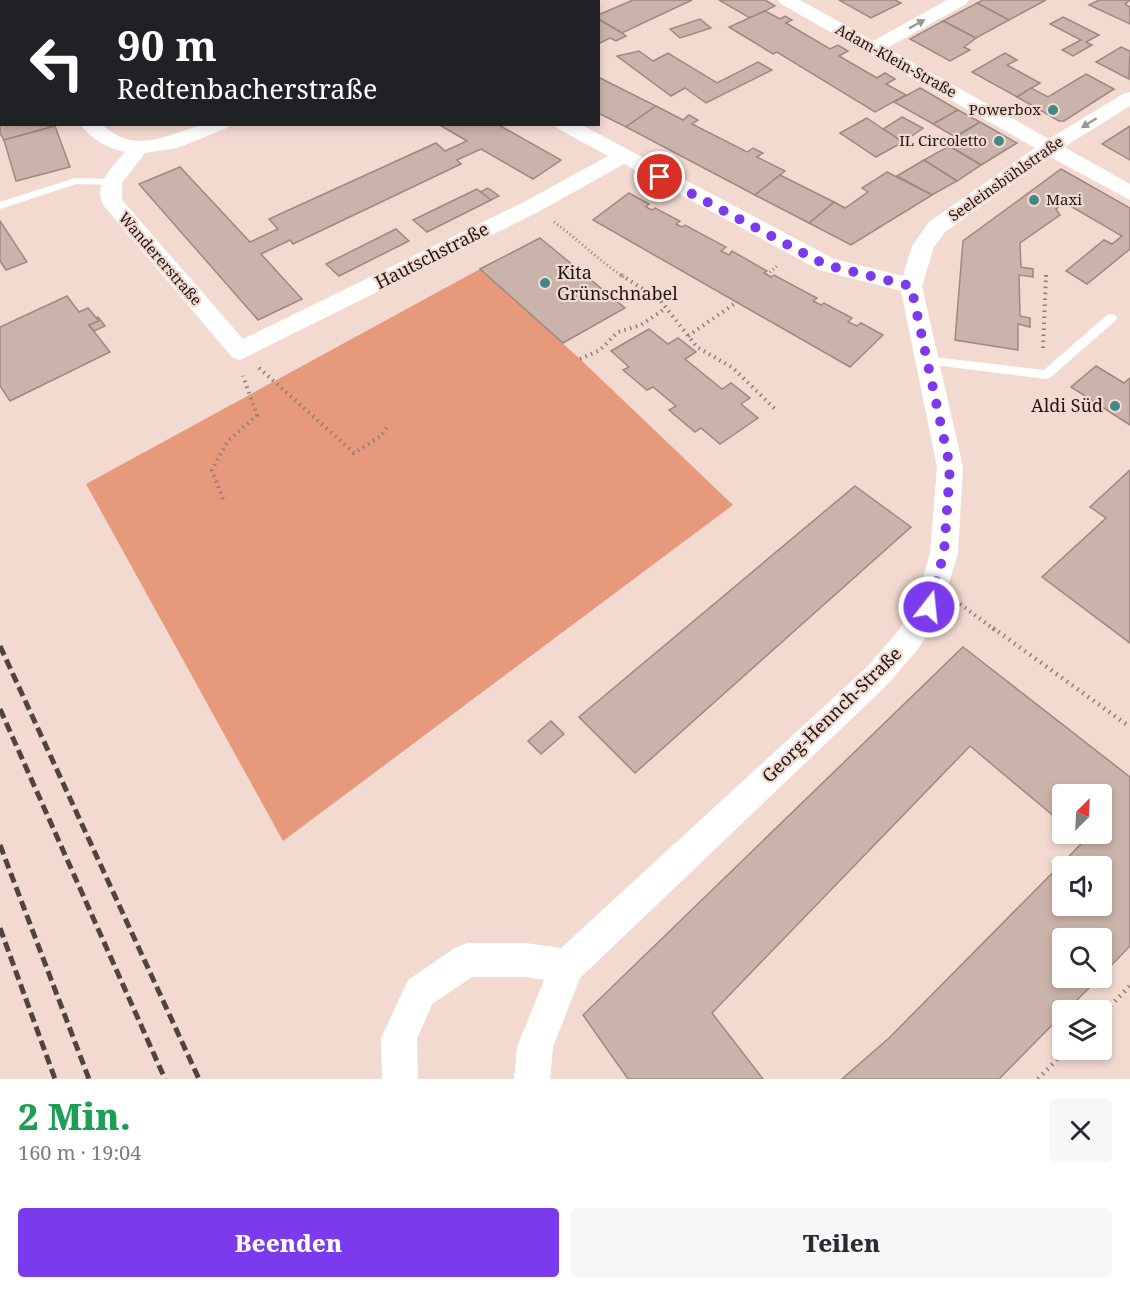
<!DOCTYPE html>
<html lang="de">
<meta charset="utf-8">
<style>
:root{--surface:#fff;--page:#f7f7f7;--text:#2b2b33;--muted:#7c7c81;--accent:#7c3aed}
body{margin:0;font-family:"Noto Serif",serif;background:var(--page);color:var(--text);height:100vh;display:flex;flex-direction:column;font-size:22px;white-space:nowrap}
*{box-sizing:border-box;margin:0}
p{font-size:20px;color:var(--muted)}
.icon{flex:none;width:33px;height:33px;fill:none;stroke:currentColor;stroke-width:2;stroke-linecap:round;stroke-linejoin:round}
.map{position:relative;height:1079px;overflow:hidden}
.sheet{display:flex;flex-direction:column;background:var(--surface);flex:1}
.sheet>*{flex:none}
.banner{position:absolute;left:0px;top:0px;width:600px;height:126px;box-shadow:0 3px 9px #0003;background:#202124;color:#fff;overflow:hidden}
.needle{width:39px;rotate:24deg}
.tools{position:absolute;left:1052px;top:784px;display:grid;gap:12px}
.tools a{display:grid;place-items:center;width:60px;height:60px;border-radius:6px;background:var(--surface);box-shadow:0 3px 9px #0003;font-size:30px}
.pin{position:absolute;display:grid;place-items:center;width:51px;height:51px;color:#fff;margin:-26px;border:3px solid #fff;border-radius:50%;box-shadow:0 2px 6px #0007}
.me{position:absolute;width:66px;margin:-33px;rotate:16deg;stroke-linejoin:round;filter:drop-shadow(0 0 4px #0008)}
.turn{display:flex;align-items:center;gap:21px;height:126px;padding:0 18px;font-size:27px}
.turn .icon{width:78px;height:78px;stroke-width:2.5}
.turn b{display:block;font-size:42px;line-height:51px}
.round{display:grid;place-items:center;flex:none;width:63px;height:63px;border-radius:6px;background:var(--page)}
.overview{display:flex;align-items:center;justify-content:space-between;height:102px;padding:0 18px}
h1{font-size:36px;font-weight:800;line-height:45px;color:#1e9e55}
.button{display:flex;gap:12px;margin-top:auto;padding:12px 18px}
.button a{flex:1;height:69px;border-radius:6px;background:var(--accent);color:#fff;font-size:24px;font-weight:800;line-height:69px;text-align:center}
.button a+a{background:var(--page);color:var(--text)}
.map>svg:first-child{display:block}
.green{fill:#e7997b}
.building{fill:#cab3aa;stroke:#9e887f;stroke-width:1.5;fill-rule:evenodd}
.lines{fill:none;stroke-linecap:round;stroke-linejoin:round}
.path-far2{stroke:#8e7d77;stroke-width:3;stroke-dasharray:1 3;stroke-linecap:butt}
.path-far1{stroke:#8e7d77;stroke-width:4;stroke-dasharray:1.5 4.5;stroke-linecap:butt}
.path{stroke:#8e7d77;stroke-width:4.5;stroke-dasharray:1.5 5;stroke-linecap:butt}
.service{fill:#fff;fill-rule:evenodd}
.minor{fill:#fff;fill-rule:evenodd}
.rail{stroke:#504440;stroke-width:5;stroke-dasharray:10 5;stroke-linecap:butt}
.oneway{fill:#9b9795}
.route{stroke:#7c3aed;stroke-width:10;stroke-dasharray:0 18}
.poi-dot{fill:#428986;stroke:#f2dad1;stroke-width:2}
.labels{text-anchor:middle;stroke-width:4.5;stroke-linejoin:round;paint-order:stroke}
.far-street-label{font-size:15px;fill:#201714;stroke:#f2dad1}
.far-poi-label{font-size:15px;fill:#201714;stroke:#f2dad1;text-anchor:end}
.street-label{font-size:18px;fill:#201714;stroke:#f2dad1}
.poi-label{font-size:18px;fill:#201714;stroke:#f2dad1;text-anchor:start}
</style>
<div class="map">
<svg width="1130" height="1079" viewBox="0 0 1130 1079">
<rect width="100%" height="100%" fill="#f2dad1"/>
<!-- green -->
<path class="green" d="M480,269L580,359L733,505L283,841L86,484Z"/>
<!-- building -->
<g class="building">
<path d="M68,0H147L62,2Z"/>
<path d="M235,0H302L231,2Z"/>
<path d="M429,0H547L544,2Z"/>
<path d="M633,0H692L622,33L598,19V15Z"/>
<path d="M719,0H765L775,6L750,18Z"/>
<path d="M839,0H895L901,3L871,18Z"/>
<path d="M983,0H1046L1009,20L977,3Z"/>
<path d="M1099,0H1130L1125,4L1130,7V24L1089,5Z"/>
<path d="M977,3L1009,20L976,38L943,21Z"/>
<path d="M765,11L780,19L785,16L792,20L786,23L830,49L838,45L848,51L839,56L877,78L885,73L895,79L886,84L906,95L875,112L777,52L773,54L729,27Z"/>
<path d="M1063,17L1099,35L1086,42L1092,45L1073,56L1062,50L1081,40L1050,24Z"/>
<path d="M598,19L622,33L626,36L616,41L610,38L598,44Z"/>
<path d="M700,19L711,28L680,38L670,29Z"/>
<path d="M943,21L976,38L964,47L970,50L950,61L910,39Z"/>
<path d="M0,44L2,124L55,126L4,140L0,133Z"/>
<path d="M1121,47L1130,51L1129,79L1096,62Z"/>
<path d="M639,51L653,61L668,53L717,83L758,62L772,70L706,103L685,88L671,96L617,56Z"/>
<path d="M1005,53L1017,60L1007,65L1040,83L1017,97L972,72Z"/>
<path d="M1086,74L1114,89L1064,121H1059L1017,97L1031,88L1048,97Z"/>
<path d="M598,77L656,106L626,127L598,113Z"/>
<path d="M920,88L922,89L958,110L933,124L894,102Z"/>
<path d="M656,106L683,120L689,115L698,120L692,124L747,152L753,148L763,153L757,157L785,171L755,195L626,127Z"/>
<path d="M958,110L980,122L955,137L933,124Z"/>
<path d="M902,117L923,128L903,142L883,129Z"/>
<path d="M867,118L883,129L903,142L876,157L840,133Z"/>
<path d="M980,122L1017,143L981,165L953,148L965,140L957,136Z"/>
<path d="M438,124H497L561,160L533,179L481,149L457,160L461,164L293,244L290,240L261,254L302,299L258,320L139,184L180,167L250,242L278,229L269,219L436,143L445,151L467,141Z"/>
<path d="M55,126L70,167L16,181L4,140Z"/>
<path d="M1130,126V160L1102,144Z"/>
<path d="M949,146L981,165L957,181L924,160Z"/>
<path d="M924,160L957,181L932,195L897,176Z"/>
<path d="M1061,169L1130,208V249L1087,284L1066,271L1104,240L1112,244L1122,236L1072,207L1077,204L1069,200L1056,209L1060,215L1020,243L1021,267L1033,269V277L1019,275L1020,316L1030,318V327L1018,324V350L955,340L963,241Z"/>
<path d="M887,172L932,195L851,245L809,223L834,202L845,208L868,192L862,188Z"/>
<path d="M780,175L834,202L809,223L755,195Z"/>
<path d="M488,188L499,196L491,200L480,192Z"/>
<path d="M477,189L491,200L427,232L413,220Z"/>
<path d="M629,193L649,204L646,207L652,210L655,208L680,221L676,224L682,227L685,225L726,247L721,251L729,255L732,251L767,271L764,273L771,277L774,275L817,298L813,301L821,305L824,303L852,318L848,322L857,326L861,323L883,335L850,367L593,220Z"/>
<path d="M0,221L27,262L6,270L0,261Z"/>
<path d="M396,229L409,241L339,276L326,264Z"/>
<path d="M540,238L625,308L563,343L480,269Z"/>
<path d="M67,296L79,312L88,308L99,321L89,325L110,352L10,401L0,386V327Z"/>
<path d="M98,317L105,326L94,331L89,325L99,321L96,318Z"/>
<path d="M649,329L668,344L678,338L696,352L685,359L722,389L731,383L750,398L741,404L758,418L720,444L701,428L695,432L669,410L676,406L653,387L647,390L623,370L629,367L611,351Z"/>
<path d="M1096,366L1124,383L1130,378V425L1071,387Z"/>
<path d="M1130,470V643L1042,577L1106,518L1090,507Z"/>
<path d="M855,486L911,527L635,773L579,717Z"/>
<path d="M963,647L1130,777V946L1101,976V939H1062V978H1099L1066,1011H1062V1015L999,1079H842L889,1038L1084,841L1075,834H1101V795H1062V823L970,746L712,1013L763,1079H628L583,1015ZM1062,867H1101V906H1062Z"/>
<path d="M551,721L564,734L541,754L528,741Z"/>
</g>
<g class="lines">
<!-- path-far2 -->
<g class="path-far2">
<path d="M323,2L328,0"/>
<path d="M554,222C578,239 599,261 624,277"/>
<path d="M767,275L777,266"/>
<path d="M1046,277V273"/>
</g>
<!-- path-far1 -->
<g class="path-far1">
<path d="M621,275L660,300L697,347L733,368L777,411"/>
<path d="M688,336L737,302"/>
<path d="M1043,348L1046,275"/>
<path d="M580,359L600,350L618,332L641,325L666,308"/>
<path d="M259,368L354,453L381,436L389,424"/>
<path d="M223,499L212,470L227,442L257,415L243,376"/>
<path d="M960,604L995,630"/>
</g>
<!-- path -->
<g class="path">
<path d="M993,628L1130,727"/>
<path d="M1101,1015L1130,986"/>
<path d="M1038,1079L1066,1050"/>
</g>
<!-- service -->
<g class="service">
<path d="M75,178L112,179L117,182L112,185L76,184L0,209V202Z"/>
<path d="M1111,314L1115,315L1117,318L1115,321L1050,378L1046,379L926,364L920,360L926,356L1044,370L1107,315Z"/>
</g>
<!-- minor -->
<g class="minor">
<path d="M0,0H12L13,2H2V7Z"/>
<path d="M580,0H600L598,2H579Z"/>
<path d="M778,0H800L873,41L947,0H969L966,4L887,48L1049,139L1123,94L1130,92V106L1064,147L1130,184V200L1050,157L945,232L934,247L922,286L963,467L958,553L939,616L918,649L887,685L580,978L553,1047L550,1079H514L517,1047L544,980L525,977H472L432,1004L417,1039L418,1079H382L381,1038L408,980L455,948L467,943H525L561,948L867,667L898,631L916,603L930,553L937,467L901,291L819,270L624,164L538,212L240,360L232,357L104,206C91,186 114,166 125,152C107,148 92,140 80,124H102C135,156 165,135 202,125C210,123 221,124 230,124L227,128L177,148L145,153L122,183V200L243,339L524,202L608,156L557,128L554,124H580L834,259L903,276L912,246L929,222L1035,148L781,4Z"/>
</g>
<!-- rail -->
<g class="rail">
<path d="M0,646L199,1079"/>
<path d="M0,709L165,1079"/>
<path d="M0,845L89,1079"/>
<path d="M0,928L55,1079"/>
</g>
</g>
<!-- one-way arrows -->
<defs><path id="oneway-solid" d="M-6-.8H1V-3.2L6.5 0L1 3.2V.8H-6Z" transform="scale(1.5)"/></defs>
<g class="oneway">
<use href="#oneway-solid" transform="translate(917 24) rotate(-29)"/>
<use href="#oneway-solid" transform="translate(1089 123) rotate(148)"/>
</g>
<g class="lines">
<!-- route -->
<path class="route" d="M660,177L826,265L911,286L950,467L944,553L929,607"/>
</g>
<!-- markers -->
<g class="poi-dot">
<circle cx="1053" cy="110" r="6"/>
<circle cx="999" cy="141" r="6"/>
<circle cx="1034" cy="200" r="6"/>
<circle cx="545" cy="283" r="6"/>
<circle cx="1115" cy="406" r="6"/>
</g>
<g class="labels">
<!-- far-street labels -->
<g class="far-street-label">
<text transform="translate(896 61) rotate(29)" y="5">Adam-Klein-Straße</text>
<text transform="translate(1006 179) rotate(-35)" y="5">Seeleinsbühlstraße</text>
<text transform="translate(160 259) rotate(49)" y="5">Wandererstraße</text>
</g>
<!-- far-poi labels -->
<g class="far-poi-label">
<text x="1041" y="115">Powerbox</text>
<text x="987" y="146">IL Circoletto</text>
<text x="1046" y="205" text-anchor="start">Maxi</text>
</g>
<!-- street labels -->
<g class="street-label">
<text transform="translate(432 256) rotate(-27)" y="6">Hautschstraße</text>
<text transform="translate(832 715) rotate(-44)" y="6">Georg-Hennch-Straße</text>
</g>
<!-- poi labels -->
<g class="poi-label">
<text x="557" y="279">Kita<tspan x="557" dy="21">Grünschnabel</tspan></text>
<text x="1103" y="412" text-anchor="end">Aldi Süd</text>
</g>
</g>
</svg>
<div class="tools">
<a><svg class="needle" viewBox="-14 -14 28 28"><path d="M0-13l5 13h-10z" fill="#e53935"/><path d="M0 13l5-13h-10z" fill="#7c7c81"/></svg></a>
<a><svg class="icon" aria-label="sound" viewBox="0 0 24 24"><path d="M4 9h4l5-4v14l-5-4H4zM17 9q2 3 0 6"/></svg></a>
<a><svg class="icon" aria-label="search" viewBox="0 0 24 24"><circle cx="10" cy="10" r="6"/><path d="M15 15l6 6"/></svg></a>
<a><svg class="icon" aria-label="layers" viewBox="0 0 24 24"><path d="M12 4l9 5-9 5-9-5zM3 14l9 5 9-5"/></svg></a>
</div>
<div class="pin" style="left:660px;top:177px;background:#d93025"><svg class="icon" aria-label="arrive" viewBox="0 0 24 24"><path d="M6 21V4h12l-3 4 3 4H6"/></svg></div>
<svg class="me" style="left:929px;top:607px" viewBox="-20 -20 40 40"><circle r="17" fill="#7c3aed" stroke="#fff" stroke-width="3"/><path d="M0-11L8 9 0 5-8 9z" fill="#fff"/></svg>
<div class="banner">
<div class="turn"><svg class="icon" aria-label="left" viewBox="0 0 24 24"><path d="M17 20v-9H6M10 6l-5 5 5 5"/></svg><div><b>90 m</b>Redtenbacherstraße</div></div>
</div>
</div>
<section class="sheet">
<div class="overview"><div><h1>2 Min.</h1><p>160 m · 19:04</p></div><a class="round"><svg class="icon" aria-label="close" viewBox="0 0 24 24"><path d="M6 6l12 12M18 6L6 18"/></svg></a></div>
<div class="button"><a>Beenden</a><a>Teilen</a></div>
</section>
